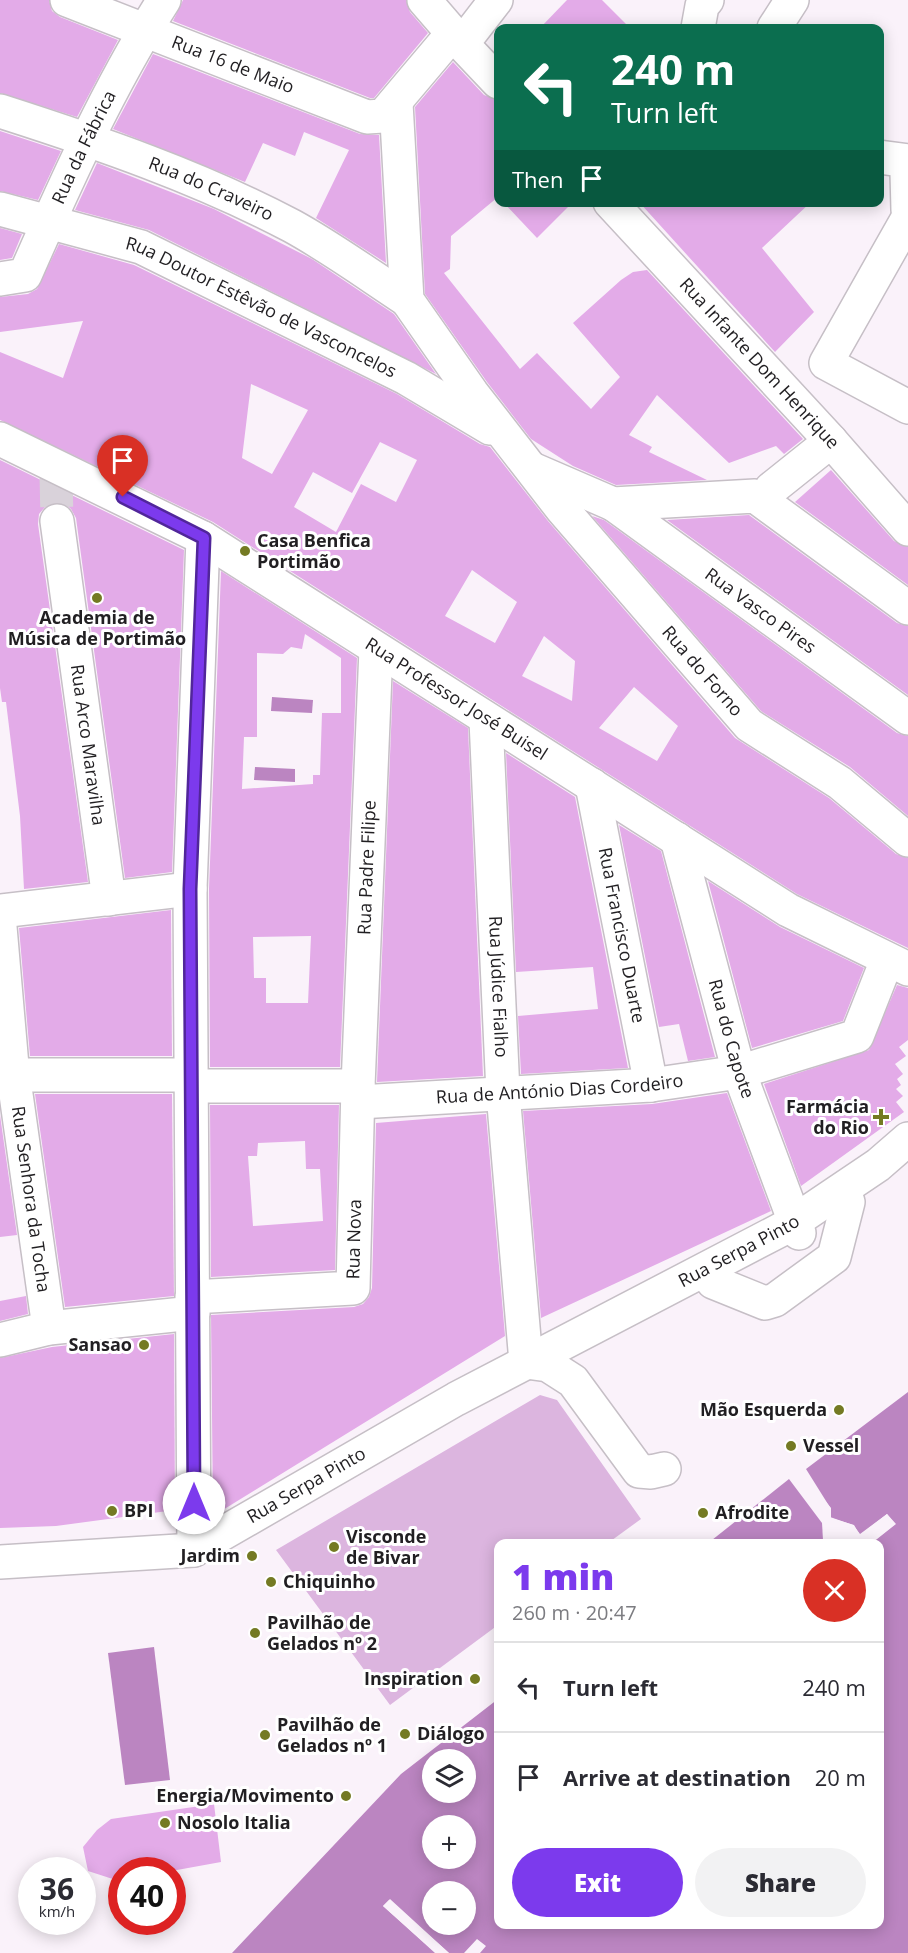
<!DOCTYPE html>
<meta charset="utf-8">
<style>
:root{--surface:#fff;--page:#f2f2f3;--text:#2b2b33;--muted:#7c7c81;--line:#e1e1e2;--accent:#7c3aed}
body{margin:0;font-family:"Open Sans",sans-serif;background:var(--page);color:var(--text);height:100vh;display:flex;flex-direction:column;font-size:22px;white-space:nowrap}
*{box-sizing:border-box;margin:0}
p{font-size:20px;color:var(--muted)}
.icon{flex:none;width:33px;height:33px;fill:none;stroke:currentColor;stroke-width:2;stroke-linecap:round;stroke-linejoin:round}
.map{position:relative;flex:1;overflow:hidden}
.drawer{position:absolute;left:494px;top:1539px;width:390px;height:390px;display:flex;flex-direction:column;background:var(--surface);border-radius:12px;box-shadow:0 3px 15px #0003}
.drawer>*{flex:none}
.hud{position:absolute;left:494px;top:24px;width:390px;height:183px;border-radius:12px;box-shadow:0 3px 15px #0003;background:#0b6e4f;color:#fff;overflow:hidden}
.fabs{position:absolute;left:422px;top:1749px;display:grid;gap:12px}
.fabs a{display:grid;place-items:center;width:54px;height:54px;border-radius:50%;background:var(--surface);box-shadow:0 3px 15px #0003;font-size:30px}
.speed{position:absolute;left:18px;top:1857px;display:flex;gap:12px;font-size:30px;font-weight:700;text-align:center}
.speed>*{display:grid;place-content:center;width:78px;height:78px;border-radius:50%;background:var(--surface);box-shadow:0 3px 15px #0003;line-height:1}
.speed small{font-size:15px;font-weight:400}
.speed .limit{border:9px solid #d22;background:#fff;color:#111}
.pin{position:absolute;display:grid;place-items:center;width:51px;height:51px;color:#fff;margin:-62px -26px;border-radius:50% 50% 50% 0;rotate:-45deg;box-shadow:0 0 6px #0007}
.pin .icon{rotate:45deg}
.me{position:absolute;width:66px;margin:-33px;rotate:0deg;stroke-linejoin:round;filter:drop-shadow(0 0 4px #0008)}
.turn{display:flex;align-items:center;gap:21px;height:126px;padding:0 18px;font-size:27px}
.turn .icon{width:78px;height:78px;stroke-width:2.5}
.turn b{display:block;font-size:42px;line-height:51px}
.then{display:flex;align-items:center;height:57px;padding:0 18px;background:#0003;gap:12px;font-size:22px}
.round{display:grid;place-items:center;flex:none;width:63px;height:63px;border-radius:32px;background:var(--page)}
.overview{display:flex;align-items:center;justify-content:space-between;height:102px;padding:0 18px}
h1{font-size:36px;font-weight:800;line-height:45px;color:var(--accent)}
.button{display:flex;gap:12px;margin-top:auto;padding:12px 18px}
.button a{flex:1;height:69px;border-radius:36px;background:var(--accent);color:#fff;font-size:24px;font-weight:800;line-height:69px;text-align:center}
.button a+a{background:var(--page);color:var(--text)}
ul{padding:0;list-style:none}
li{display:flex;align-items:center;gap:18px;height:90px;padding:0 18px;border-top:2px solid var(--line)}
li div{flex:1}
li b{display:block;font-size:22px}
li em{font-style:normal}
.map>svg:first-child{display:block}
.green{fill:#dcb5df}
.water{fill:#bb85c1;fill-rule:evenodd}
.pier{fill:#faf2fa}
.building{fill:#e3abe8;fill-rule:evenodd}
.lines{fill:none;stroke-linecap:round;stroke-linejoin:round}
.minor-tunnel{stroke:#d9d2da;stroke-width:33;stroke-dasharray:33 16;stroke-linecap:butt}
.minor-casing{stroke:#c6bfc6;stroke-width:36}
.major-casing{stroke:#c6bfc6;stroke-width:36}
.minor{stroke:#fff;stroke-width:33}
.major{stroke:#fff;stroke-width:33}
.route-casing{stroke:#51269a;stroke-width:15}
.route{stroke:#7c3aed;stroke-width:10}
.poi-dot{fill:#747a23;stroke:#fff;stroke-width:2}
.labels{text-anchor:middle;stroke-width:6;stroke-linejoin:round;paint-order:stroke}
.street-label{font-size:18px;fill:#211f22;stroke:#fff}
.poi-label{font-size:18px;font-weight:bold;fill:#211f22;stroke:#fff;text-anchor:start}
</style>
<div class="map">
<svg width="908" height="1953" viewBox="0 0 908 1953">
<rect width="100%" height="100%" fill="#faf2fa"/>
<!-- green -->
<path class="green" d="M540,1395L557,1400L641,1519L608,1543L498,1544V1625L390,1705L276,1550Z"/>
<!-- water -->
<g class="water">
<path d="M272,697L313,700L312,713L271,711Z"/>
<path d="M255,767L295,769V782L254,780Z"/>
<path d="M908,1392V1953H480L486,1946L477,1939L464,1953H449L389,1900L383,1906L435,1953H232L401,1774L498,1699V1924H879V1544L871,1543L895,1524L887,1514L860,1534L853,1525L830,1517L831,1509L806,1469ZM432,1760H465V1792H432ZM432,1826H465V1858H432ZM432,1892H465V1924H432Z"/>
<path d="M789,1479L822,1523L823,1540L819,1543L715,1544L712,1540Z"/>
<path d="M154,1647L170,1780L125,1785L108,1653Z"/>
</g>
<!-- pier -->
<g class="pier">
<path d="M811,1483L831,1508V1518L854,1525L860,1535L887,1514L896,1524L872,1543L868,1544L891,1524L887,1518L859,1537L851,1527L828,1519V1510Z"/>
<path d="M390,1899L449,1953H445L389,1904L387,1906L437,1951L436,1953L383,1906Z"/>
</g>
<!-- building -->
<g class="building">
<path d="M0,0H49L52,11L60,17L118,40L77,117L0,93Z"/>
<path d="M183,0H406L410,12L428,33L374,98H370L173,21Z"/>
<path d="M567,0H602L630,28H540Z"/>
<path d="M153,54L360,134L379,135L386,263L316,218L349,150L304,132L295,156L263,143L245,182L113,129Z"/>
<path d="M453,62L484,95L498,100V197L451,236L450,269L444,273L520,369L537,353L591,409L620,377L573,323L621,280L633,272L647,270L803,439L784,454L776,446L729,463L657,395L629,435L652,447L649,452L707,480L616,485L573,466L531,439L487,382L425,294L415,107Z"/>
<path d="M0,131L61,151L38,200L0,191Z"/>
<path d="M97,163L214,209L312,259L394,314L436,374L149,230L75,210Z"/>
<path d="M503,202H573L537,238Z"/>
<path d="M639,202H811L762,248L814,312L775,352Z"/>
<path d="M0,228L22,234L12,258L0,260Z"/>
<path d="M59,244L134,265L397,394L480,444L490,447L548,521L735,738L829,798L896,854L908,858V948L797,894L213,522L0,420V352L63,378L83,321L0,332V297L28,294L37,289ZM251,384L308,410L272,474L242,458ZM380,442L417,460L396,502L361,484L336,532L294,507L313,472L352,493ZM472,570L517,602L495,643L445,616ZM544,636L575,661L572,701L522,676ZM634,687L678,726L657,761L599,728Z"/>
<path d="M0,460L184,550L172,872L125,878L76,518L71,509L65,504L55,502L45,507L39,514L38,524L88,882L24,889L20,816L6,702H2L0,688Z"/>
<path d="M831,470L894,541L908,547V585L795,502Z"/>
<path d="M749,515L897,623L908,626V695L667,520Z"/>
<path d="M592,516L604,520L897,733L908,736V816L850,767L761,711Z"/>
<path d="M221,571L357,658L340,1067H210L209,889ZM305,634L341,658V713H322L320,775H313V784L242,789L244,737H257V653L283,654L291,647L302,649ZM311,936L308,1003H266V978H254L253,937Z"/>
<path d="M393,681L468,728L483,1076L377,1082Z"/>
<path d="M506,753L575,797L628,1068L521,1074L518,1016L598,1009L593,967L516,972Z"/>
<path d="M619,825L661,851L715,1057L688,1061L679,1024L659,1027Z"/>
<path d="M708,881L780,927L864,968L843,1021L752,1048Z"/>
<path d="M171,910L172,1056H30L19,928Z"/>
<path d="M897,985L908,988V1040L899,1047L906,1056L895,1064L903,1074L897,1079L901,1085L896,1089L903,1096L896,1102L904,1112L801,1186L764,1084L869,1050Z"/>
<path d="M727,1093L771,1211L541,1318L523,1111L652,1104Z"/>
<path d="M35,1094H172L174,1296L65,1307Z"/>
<path d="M210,1105H339L335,1270L211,1277ZM305,1141L306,1169H320L323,1221L253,1226L248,1156H257L258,1143Z"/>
<path d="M486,1114L505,1336L213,1516L211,1315L354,1307L363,1304L369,1297L372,1288L376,1123Z"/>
<path d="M0,1115L17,1235L0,1237Z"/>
<path d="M26,1296L28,1314L0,1321V1301Z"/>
<path d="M174,1334L175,1510L56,1526L0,1528V1358L52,1347Z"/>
<path d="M214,1804L221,1862L177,1870H122V1882L88,1871L83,1847L97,1830L111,1819Z"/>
</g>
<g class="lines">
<!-- minor-tunnel -->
<path class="minor-tunnel" d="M56,474L57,521"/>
<!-- minor casing -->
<g class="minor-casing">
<g id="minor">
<path id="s1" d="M67,0L367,117L383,116L453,33"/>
<path d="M424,0L462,44"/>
<path d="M698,28L702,6L707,0"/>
<path d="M774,28L792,0"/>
<path id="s2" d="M396,103L407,300L472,393L562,509L749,725L840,783L908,840"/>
<path id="s3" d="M0,111C100,143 199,177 292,226C332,248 369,275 407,300"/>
<path d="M879,157L908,161"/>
<path d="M907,173L908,210"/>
<path id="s4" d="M0,209L141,247L406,378L490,428"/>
<path d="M908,218L826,363L908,407"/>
<path id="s5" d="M0,279L25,275C66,182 109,86 164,0"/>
<path id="s6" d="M0,439L203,538L788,910L908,969"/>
<path d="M532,469L613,504L755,496L908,608"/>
<path d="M771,489L831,441"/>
<path id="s7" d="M613,504L908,718"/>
<path id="s8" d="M57,521L109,899"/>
<path id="s9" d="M486,720L503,1093L526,1362"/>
<path id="s10" d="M592,785L651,1085"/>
<path id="s11" d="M677,839L739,1072L799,1233"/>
<path d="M0,911L190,889"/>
<path id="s12" d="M0,927L12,1066L49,1328"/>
<path d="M14,1075H191"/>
<path d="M191,1086H358"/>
<path id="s13" d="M359,1102L651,1085L739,1072L857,1036L887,960"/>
<path d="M713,1282L765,1303L775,1300L834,1257L848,1202"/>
<path id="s14" d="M192,1297L353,1288L358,1086L376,649"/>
<path d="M0,1340L49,1328L193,1313"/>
<path d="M526,1362L548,1365L573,1381L639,1471L651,1472L664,1469"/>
<path d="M194,1550L190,889L203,538"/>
<path id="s15" d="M0,1562L194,1550L456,1399L786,1227L878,1165L908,1139"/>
</g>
</g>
<!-- major casing -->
<g class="major-casing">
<g id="major">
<path d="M496,0L462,44L498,82"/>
<path id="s16" d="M610,202L831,441L908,529"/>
</g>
</g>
<!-- minor -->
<use href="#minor" class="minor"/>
<!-- major -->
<use href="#major" class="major"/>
</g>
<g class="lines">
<!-- route casing -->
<g class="route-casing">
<path id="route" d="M123,497L204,538L190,889L194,1503"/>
</g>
<!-- route -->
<use href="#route" class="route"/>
</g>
<!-- markers -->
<g class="poi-dot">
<circle cx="245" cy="551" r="6"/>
<circle cx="97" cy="598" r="6"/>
<path d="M878 1108h6v6h6v6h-6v6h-6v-6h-6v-6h6z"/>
<circle cx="144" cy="1345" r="6"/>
<circle cx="839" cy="1410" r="6"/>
<circle cx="791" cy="1446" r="6"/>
<circle cx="112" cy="1511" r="6"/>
<circle cx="703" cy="1513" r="6"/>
<circle cx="334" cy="1547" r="6"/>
<circle cx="252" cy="1556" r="6"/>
<circle cx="271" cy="1582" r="6"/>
<circle cx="255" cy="1633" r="6"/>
<circle cx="475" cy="1679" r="6"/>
<circle cx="405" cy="1734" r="6"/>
<circle cx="265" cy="1735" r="6"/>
<circle cx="346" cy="1796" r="6"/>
<circle cx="165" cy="1823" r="6"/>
</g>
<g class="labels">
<!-- street labels -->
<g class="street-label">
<text dy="6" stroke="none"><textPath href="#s1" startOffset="178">Rua 16 de Maio</textPath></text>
<text dy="6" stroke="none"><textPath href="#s5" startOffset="166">Rua da Fábrica</textPath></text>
<text dy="6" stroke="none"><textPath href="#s3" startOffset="225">Rua do Craveiro</textPath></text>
<text dy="6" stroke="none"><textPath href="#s4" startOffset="280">Rua Doutor Estêvão de Vasconcelos</textPath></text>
<text dy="6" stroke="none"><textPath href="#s16" startOffset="220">Rua Infante Dom Henrique</textPath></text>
<text dy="6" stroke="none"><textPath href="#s7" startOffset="182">Rua Vasco Pires</textPath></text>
<text dy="6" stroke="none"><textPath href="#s2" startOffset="672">Rua do Forno</textPath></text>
<text dy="6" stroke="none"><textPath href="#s6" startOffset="526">Rua Professor José Buisel</textPath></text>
<text dy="6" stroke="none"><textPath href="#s8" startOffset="226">Rua Arco Maravilha</textPath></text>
<text dy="6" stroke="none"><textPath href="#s14" startOffset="582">Rua Padre Filipe</textPath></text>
<text dy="6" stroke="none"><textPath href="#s10" startOffset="153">Rua Francisco Duarte</textPath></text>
<text dy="6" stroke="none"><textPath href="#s9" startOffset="267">Rua Júdice Fialho</textPath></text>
<text dy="6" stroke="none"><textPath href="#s11" startOffset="207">Rua do Capote</textPath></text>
<text dy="6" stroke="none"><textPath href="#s13" startOffset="201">Rua de António Dias Cordeiro</textPath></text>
<text dy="6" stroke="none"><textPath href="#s12" startOffset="274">Rua Senhora da Tocha</textPath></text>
<text dy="6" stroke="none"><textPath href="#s14" startOffset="210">Rua Nova</textPath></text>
<text dy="6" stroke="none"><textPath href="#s15" startOffset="816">Rua Serpa Pinto</textPath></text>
<text dy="6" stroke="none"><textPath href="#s15" startOffset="324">Rua Serpa Pinto</textPath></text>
</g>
<!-- poi labels -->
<g class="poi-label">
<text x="257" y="547">Casa Benfica<tspan x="257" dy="21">Portimão</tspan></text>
<text x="97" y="624" text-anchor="middle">Academia de<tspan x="97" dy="21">Música de Portimão</tspan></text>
<text x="869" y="1113" text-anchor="end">Farmácia<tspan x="869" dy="21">do Rio</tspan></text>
<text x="132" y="1351" text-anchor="end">Sansao</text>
<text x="827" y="1416" text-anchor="end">Mão Esquerda</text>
<text x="803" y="1452">Vessel</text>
<text x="124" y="1517">BPI</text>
<text x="715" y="1519">Afrodite</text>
<text x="346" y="1543">Visconde<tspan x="346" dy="21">de Bivar</tspan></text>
<text x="240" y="1562" text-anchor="end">Jardim</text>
<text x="283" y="1588">Chiquinho</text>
<text x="267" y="1629">Pavilhão de<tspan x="267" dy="21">Gelados nº 2</tspan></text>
<text x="463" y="1685" text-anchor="end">Inspiration</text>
<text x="277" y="1731">Pavilhão de<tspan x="277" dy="21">Gelados nº 1</tspan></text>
<text x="417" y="1740">Diálogo</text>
<text x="334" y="1802" text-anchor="end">Energia/Movimento</text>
<text x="177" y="1829">Nosolo Italia</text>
</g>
</g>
</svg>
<div class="fabs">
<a><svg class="icon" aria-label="layers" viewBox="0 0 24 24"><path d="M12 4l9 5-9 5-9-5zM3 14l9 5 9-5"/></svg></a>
<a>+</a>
<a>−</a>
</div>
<div class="speed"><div>36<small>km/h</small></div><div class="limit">40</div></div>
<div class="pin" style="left:123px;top:497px;background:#d93025"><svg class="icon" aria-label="arrive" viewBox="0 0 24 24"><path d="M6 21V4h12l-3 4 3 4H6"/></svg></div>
<svg class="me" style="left:194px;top:1503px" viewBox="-20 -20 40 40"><circle r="19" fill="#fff"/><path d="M0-13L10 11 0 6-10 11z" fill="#7c3aed"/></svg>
<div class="hud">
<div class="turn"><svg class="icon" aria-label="left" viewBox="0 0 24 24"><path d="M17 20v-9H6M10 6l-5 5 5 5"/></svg><div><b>240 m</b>Turn left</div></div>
<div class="then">Then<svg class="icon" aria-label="arrive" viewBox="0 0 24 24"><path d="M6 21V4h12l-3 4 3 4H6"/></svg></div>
</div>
<section class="drawer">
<div class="overview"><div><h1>1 min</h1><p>260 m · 20:47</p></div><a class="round" style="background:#d93025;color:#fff"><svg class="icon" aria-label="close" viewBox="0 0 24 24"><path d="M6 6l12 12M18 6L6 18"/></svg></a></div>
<ul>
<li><svg class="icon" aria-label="left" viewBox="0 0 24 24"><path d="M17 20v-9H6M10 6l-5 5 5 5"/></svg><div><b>Turn left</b></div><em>240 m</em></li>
<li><svg class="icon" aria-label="arrive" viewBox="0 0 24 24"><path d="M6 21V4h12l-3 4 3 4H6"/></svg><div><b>Arrive at destination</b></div><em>20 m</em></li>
</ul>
<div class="button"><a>Exit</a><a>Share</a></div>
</section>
</div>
